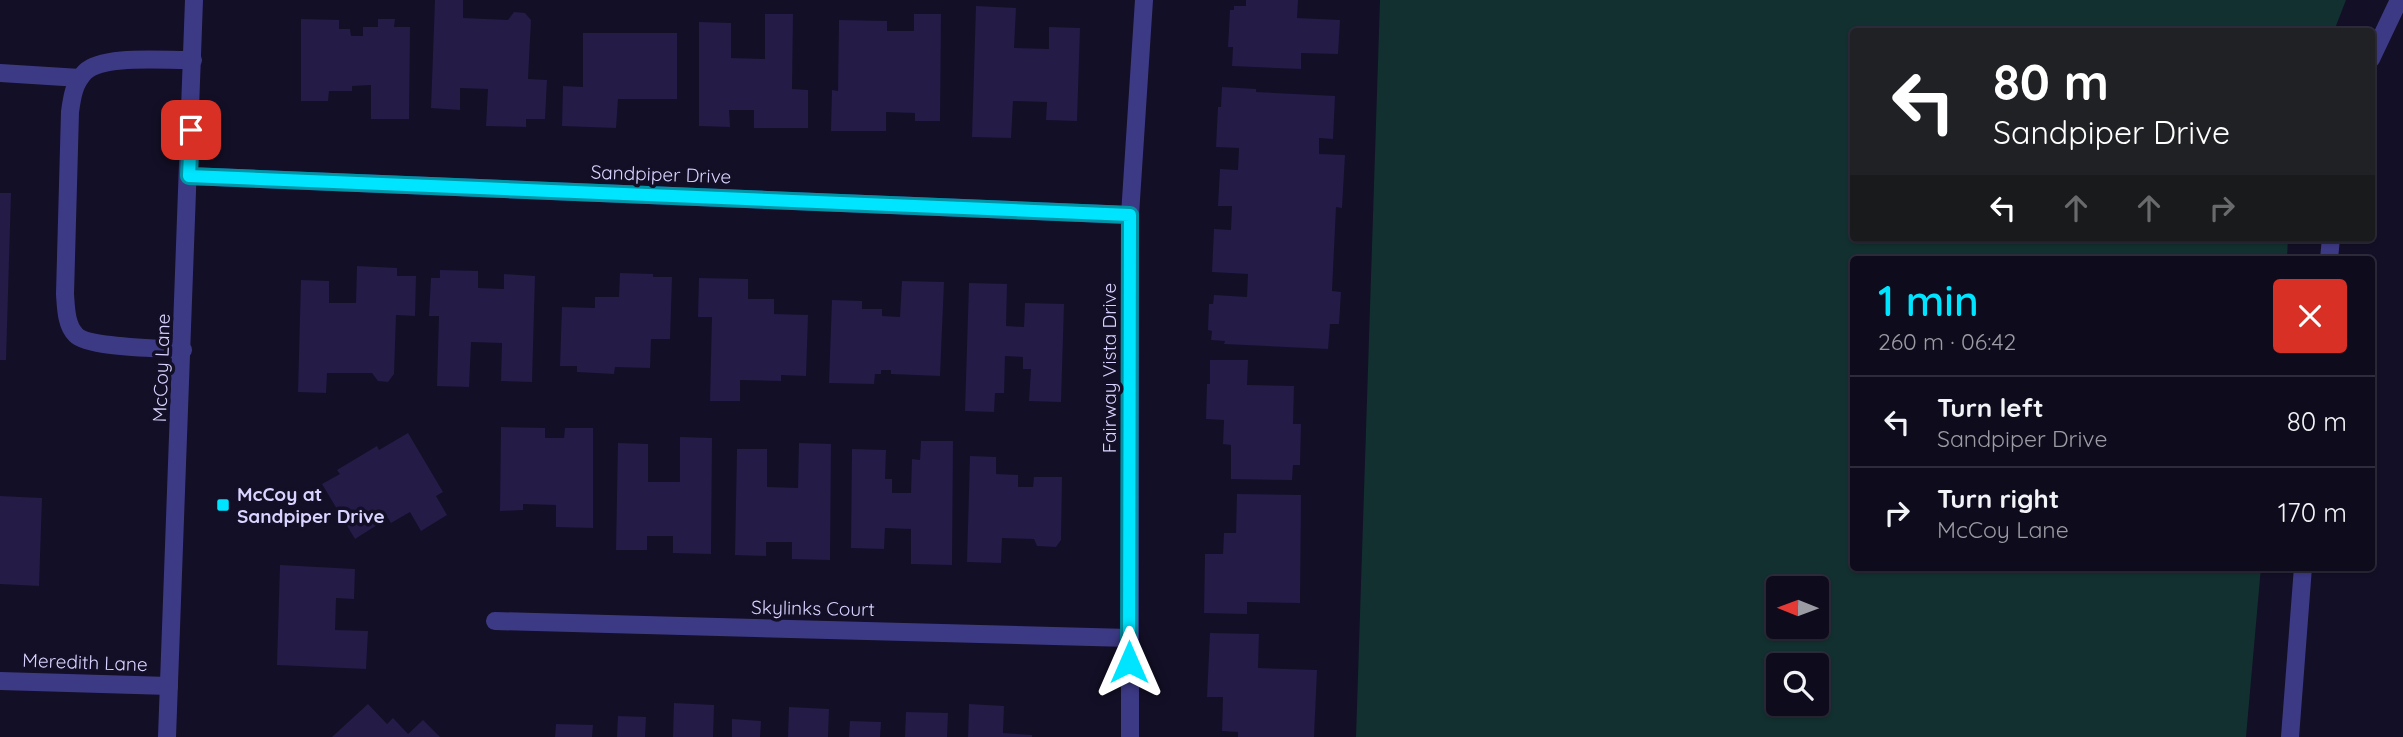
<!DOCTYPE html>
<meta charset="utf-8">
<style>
:root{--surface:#0e0b1c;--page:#171425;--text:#f1f3f6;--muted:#9b9ba3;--line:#2e2b3b;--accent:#00e5ff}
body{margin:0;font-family:Quicksand,sans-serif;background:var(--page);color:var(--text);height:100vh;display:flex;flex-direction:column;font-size:26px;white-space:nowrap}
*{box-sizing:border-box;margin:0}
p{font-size:23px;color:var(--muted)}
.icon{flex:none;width:38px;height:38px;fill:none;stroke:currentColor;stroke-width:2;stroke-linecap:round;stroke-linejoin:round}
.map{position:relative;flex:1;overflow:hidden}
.drawer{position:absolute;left:1850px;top:256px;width:525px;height:315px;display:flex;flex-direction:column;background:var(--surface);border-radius:7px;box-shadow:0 2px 5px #0004,0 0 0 2px var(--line)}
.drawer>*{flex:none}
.guide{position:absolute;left:1850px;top:28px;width:525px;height:214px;border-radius:7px;box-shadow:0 2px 5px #0004,0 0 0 2px var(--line);background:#202124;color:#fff;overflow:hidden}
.needle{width:46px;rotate:271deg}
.tools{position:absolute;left:1766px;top:576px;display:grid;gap:14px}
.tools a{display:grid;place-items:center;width:63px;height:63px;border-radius:7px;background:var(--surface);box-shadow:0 2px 5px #0004,0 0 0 2px var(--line);font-size:35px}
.pin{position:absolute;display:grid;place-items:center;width:60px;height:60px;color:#fff;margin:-30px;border-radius:14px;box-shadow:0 4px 10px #0006}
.me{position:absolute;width:77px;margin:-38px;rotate:0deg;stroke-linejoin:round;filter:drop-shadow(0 0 5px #0008)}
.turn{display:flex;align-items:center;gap:24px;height:147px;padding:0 28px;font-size:32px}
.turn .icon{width:91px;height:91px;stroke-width:2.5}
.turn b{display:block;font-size:49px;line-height:60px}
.lanes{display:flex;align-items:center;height:66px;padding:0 28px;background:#0003;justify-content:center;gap:35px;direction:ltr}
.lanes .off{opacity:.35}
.round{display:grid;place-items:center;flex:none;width:74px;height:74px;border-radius:7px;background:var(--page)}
.overview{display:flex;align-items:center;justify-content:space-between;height:119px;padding:0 28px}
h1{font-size:42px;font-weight:600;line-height:52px;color:var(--accent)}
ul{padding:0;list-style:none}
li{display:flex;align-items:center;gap:21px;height:91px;padding:0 28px;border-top:2px solid var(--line)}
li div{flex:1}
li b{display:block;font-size:26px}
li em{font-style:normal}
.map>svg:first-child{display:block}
.green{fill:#12302f;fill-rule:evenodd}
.building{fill:#241b47}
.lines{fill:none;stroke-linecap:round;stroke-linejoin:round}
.minor{stroke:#3d3a85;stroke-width:18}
.route-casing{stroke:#0095a6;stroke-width:18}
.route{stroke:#00e5ff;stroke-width:12}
.poi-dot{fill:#00e5ff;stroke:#130f26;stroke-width:2.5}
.labels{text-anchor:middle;stroke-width:7;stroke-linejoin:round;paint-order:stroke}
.street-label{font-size:19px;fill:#d9d4ff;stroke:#130f26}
.poi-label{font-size:19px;font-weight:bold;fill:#d9d4ff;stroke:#130f26;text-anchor:start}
</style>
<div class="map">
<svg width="2403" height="737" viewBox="0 0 2403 737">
<rect width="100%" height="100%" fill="#130f26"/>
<!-- green -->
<path class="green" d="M1380,0H2346L2334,31L1853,32V238H2288L2287,259H1853V567H2261L2246,737H1356ZM1778,588H1816V626H1778ZM1778,665H1816V704H1778Z"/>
<!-- building -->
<g class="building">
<path d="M435,0H463V18L508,20L514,12L525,13L531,20L528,79L547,80L545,119H526V127L486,126L488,89L460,88V110L431,108Z"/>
<path d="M1246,0H1298L1297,18L1340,20L1338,54L1301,53V69L1232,66L1233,47H1228L1230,10H1234V6H1246Z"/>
<path d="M976,6L1016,8L1014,48L1049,49V27L1080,28L1077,121L1046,120L1047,102L1013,101L1011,138L972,137Z"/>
<path d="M765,14H793L792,89L808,90V128H754V110H729L730,127L699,126V22L731,23V58L765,59Z"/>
<path d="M914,14H941L940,121H915V113L886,112V131H831L832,90L838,91L839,20L887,21V31H914Z"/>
<path d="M301,19L339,20V29H350L351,36H363V27H378V19H395L394,27H410L409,119H371V85L352,86V91H329L328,101H301Z"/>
<path d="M583,33H677V99H618L616,128L562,126L563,86L583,87Z"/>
<path d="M1222,87L1256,89V92L1335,96L1333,139L1319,138V154L1345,155L1342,208L1336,207L1332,291L1341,292L1339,324H1330L1328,349L1224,344L1225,341L1211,340L1212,331L1208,330L1209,304H1213L1214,295L1247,297L1248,274L1212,272L1214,229L1231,230L1232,206H1218L1220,169L1238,170L1239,148L1216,147L1218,107H1221Z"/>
<path d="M0,193H11L6,360H0Z"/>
<path d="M357,266L397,268V276H416L415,316L396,315L394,374L388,382L378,381L372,373H327L326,393L298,392L301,280L329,281V303H356Z"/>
<path d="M440,270L478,271V288L504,289V274L535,276L532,382L501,381L502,343L471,342L469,387L437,386L439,316H429L431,278H440Z"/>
<path d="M620,273L653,274V277H672L670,339H651L650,368L615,367L614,374L577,372V366H560L562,307L595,308V297H619Z"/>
<path d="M699,278L748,279V299H774V314L808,315L806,376L781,375V381L740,380V401H710L712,317H698Z"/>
<path d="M902,281L944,282L940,376L891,374V370H881V374H875L874,384L829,383L832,300L862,301V309H882V316L900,317Z"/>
<path d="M969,283L1007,284L1006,326L1024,327L1025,303L1064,304L1061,402L1029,401L1031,369H1023V357L1005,356L1004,393H995L994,412L965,411Z"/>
<path d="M1210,360H1248L1247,385L1294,386L1293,424H1301L1300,465H1293L1292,480L1231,479V445L1223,444L1224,420L1206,419L1207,384H1210Z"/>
<path d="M501,427L545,428V438H564L565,428H593V528L556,527V505L523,504V510L500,511Z"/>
<path d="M408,433L443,492L436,496L447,515L421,531L410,512L391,523L388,518L355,539L322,484L340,474L337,470L377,446L379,450Z"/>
<path d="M680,437L712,438L711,554L673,553V536H647V550H616L618,443L648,444V482H680Z"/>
<path d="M921,441H953L952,565L911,564V529L885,528L884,549L851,548L852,449L886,450L885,479H892V493H911L912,459L920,460Z"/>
<path d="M799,443L831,444L830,560L792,559V542H766V556L735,555L737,449H767V487L798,488Z"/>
<path d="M970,456L996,457V474L1018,475V487H1033L1034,477H1062L1061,540L1056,547L1037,546L1034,539L1002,538L1001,563L967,562Z"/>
<path d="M1237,494L1301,495L1300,603L1247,602V614L1204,613L1205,554H1223L1224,533H1236Z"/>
<path d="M0,496L42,498L39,586L0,584Z"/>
<path d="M280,565L355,569L354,599L336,598L335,630L368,631L366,669L277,665Z"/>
<path d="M1210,633L1259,634L1258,668L1317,670L1314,737H1238V732L1222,731L1223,697H1207Z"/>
<path d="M674,703L714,705L713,737H673Z"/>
<path d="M368,704L387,724L393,718L408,734L423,720L440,737H332Z"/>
<path d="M969,704L1004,706L1003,733L1032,735V737H968Z"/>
<path d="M789,707L829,709L828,737H788Z"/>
<path d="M906,712L948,713L947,737H905Z"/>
<path d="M618,716L646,717L645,737H617Z"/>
<path d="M732,719L761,721L760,737H732Z"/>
<path d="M850,721L881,722L880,737H849Z"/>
<path d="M556,724L593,725L592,737H555Z"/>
</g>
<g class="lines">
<!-- minor -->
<g class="minor">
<path d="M2371,59L2399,0"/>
<path d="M0,73L80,78"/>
<path d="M189,176L1130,215"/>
<path d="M2329,259L2331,238"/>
<path d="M183,350C162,348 88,348 76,335C66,325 66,308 65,294L70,112C72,97 74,83 85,72C103,54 167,61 193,60"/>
<path d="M495,621L1129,638"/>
<path d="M0,681L169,686"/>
<path d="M167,737L194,0"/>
<path d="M1130,737V215L1144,0"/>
<path d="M2290,737L2303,567"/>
</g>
</g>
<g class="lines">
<!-- route casing -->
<g class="route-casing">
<path id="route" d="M191,130L189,176L1130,215L1129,662"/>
</g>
<!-- route -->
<use href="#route" class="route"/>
</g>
<!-- markers -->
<rect class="poi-dot" x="216" y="498" width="14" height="14" rx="3.5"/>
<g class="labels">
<!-- street labels -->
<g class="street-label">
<text transform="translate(661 174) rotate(2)" y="7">Sandpiper Drive</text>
<text transform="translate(161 368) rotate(-88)" y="7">McCoy Lane</text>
<text transform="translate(1109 368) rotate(-90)" y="7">Fairway Vista Drive</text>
<text transform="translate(813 608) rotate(1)" y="7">Skylinks Court</text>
<text transform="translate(85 662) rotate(2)" y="7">Meredith Lane</text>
</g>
<!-- poi labels -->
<g class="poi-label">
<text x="237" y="501">McCoy at<tspan x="237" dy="22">Sandpiper Drive</tspan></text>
</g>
</g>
</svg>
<div class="tools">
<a><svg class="needle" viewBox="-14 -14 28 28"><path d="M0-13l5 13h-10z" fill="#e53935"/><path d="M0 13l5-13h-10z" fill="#9b9ba3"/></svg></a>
<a><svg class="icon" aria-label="search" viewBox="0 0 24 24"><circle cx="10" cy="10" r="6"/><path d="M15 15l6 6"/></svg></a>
</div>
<div class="pin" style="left:191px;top:130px;background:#d93025"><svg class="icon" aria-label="arrive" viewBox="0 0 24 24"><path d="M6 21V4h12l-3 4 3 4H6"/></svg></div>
<svg class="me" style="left:1129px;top:662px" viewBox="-20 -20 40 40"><path d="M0-17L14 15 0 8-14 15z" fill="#00e5ff" stroke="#fff" stroke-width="4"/></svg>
<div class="guide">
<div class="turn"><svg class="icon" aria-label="left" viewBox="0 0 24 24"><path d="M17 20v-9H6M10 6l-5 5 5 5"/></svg><div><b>80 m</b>Sandpiper Drive</div></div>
<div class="lanes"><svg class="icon" aria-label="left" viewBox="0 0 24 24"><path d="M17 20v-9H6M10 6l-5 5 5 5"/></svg><svg class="icon off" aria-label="ahead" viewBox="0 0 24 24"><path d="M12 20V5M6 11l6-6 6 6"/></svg><svg class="icon off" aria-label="ahead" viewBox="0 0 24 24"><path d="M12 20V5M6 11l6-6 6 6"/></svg><svg class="icon off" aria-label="right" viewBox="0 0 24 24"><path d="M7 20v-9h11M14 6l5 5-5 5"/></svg></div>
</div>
<section class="drawer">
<div class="overview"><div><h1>1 min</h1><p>260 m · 06:42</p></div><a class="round" style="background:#d93025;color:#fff"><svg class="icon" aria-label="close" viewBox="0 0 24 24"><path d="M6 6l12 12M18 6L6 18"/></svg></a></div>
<ul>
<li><svg class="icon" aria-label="left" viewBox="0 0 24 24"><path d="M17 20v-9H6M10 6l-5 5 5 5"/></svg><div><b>Turn left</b><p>Sandpiper Drive</p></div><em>80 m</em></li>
<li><svg class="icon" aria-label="right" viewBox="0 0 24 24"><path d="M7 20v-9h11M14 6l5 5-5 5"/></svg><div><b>Turn right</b><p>McCoy Lane</p></div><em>170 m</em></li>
</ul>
</section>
</div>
